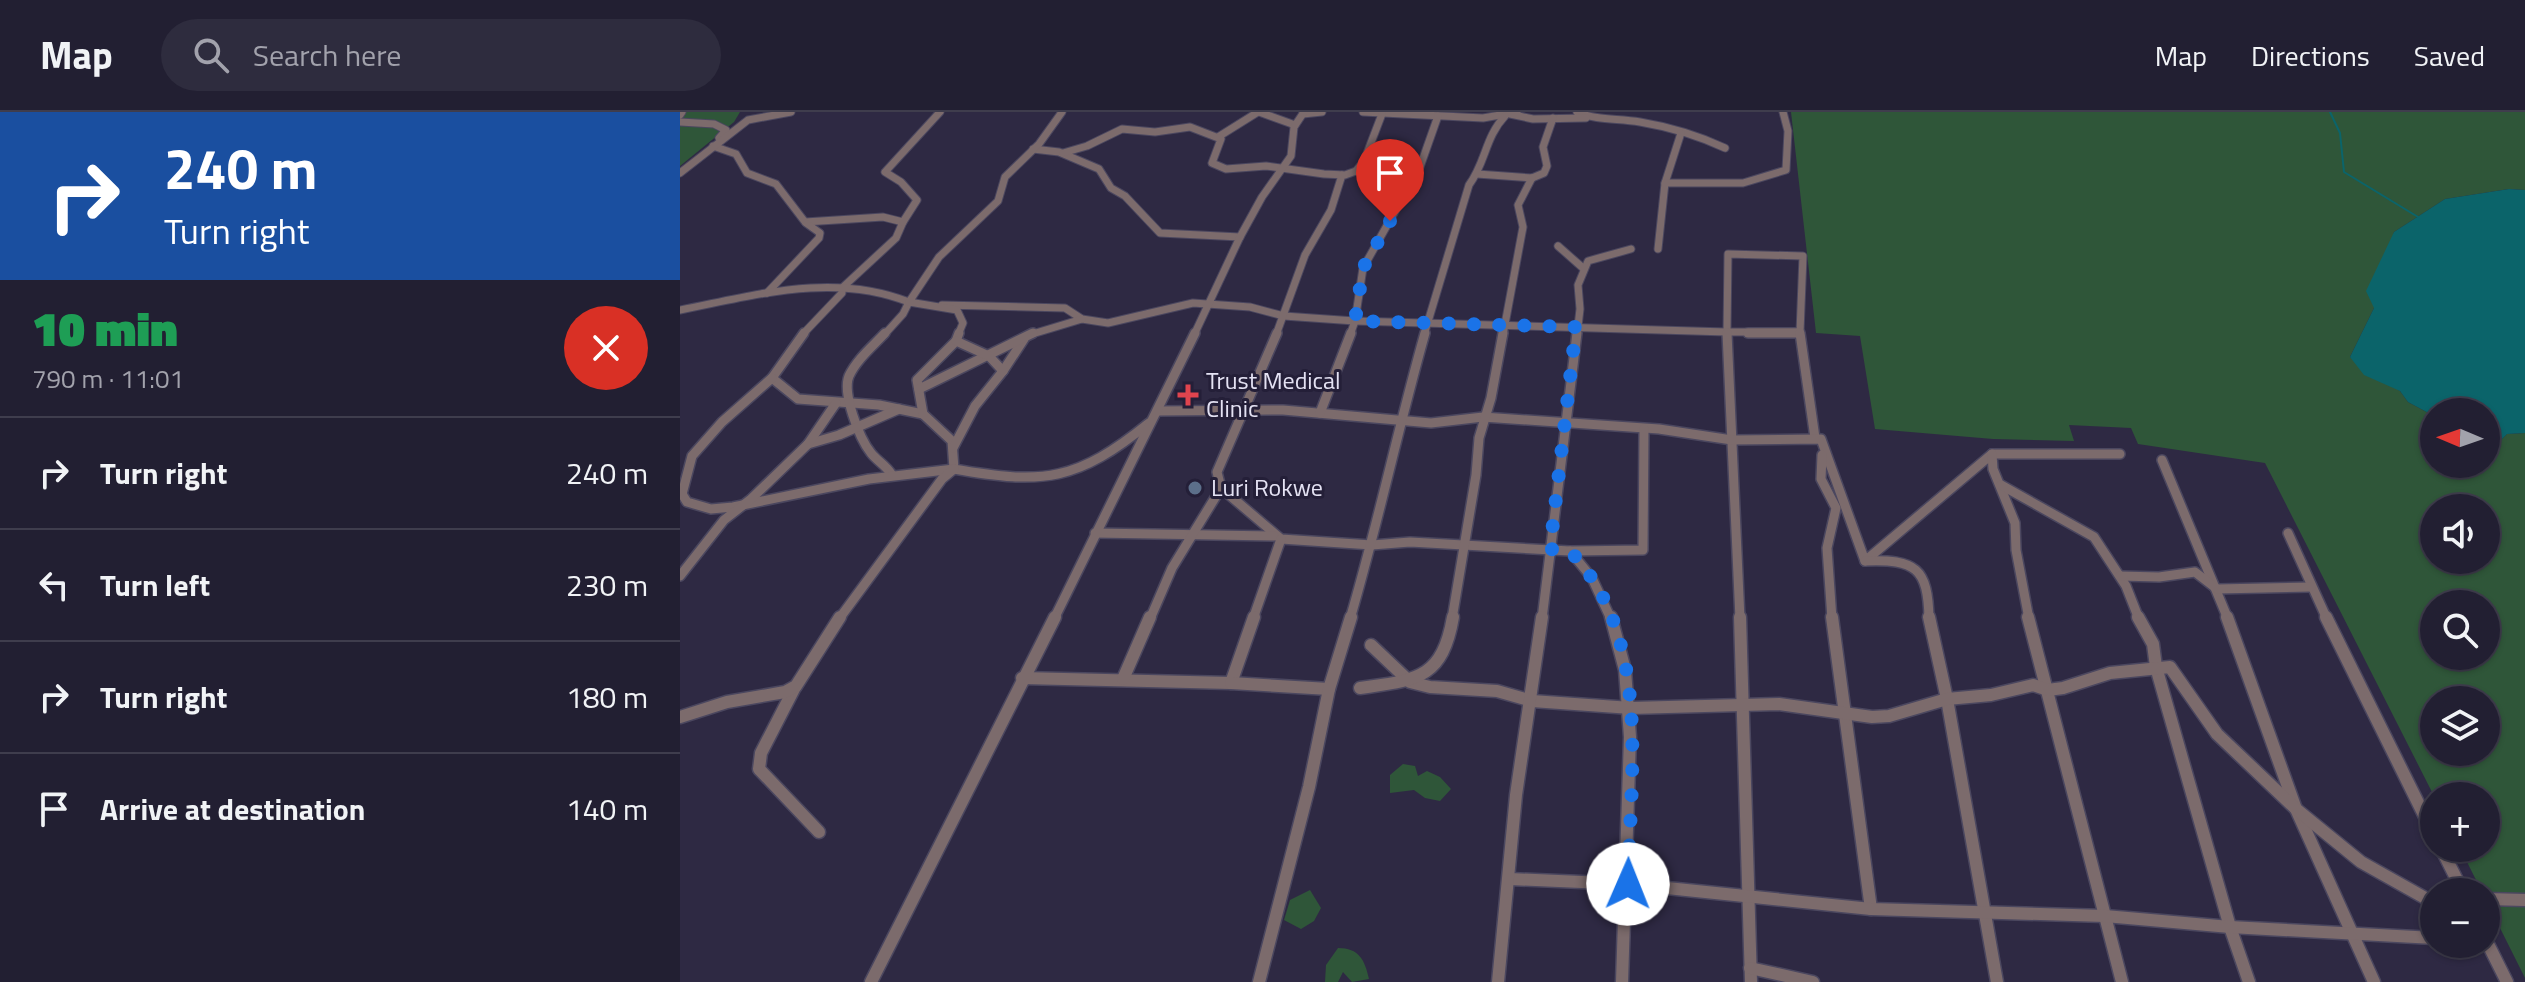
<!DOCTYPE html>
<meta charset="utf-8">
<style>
:root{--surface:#221f32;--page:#2e2c3e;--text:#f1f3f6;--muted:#a2a2ac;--line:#3f3d4d}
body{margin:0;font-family:"Titillium Web",sans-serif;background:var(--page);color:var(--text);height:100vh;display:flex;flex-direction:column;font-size:30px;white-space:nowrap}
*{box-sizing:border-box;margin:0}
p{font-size:26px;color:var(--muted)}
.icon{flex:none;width:44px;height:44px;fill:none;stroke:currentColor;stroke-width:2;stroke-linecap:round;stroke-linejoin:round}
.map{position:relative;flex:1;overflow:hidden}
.sheet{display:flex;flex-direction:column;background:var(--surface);width:680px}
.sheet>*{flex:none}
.top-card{background:#1a4fa0;color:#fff;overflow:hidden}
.needle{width:52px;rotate:272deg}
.fabs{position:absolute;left:1740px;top:286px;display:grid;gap:16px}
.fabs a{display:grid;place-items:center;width:80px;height:80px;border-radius:50%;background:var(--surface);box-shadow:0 2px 6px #0004,0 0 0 2px var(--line);font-size:40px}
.pin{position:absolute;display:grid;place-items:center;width:68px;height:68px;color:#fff;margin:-82px -34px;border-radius:50% 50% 50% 0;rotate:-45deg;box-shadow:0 0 8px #0007}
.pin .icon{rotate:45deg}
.me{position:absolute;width:88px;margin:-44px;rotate:1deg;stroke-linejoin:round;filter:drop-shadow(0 0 6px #0008)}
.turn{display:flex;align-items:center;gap:28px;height:168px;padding:0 32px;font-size:36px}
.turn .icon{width:104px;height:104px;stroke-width:2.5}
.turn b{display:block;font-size:56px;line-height:68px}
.round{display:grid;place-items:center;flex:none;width:84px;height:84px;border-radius:42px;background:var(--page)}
.head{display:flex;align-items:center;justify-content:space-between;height:136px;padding:0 32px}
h1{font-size:48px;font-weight:800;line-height:60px;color:#1e9e55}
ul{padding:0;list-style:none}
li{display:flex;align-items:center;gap:24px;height:112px;padding:0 32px;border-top:2px solid var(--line)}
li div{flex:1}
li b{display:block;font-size:30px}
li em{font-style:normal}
header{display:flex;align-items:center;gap:48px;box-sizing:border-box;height:112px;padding:0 40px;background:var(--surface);border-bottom:2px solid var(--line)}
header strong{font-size:38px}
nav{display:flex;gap:44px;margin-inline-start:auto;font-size:28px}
.search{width:560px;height:72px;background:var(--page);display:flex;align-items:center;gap:20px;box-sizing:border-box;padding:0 28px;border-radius:44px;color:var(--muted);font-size:30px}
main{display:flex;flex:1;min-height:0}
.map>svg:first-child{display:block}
.green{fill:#2f5639;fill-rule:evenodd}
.water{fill:#0b646a}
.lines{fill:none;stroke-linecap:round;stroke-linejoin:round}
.stream{stroke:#0b646a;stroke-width:2}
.minor-far2-casing{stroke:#4b475f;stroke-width:9}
.minor-far1-casing{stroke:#4b475f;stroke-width:12}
.minor-casing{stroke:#4b475f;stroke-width:15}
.minor-far2{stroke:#7c6b6c;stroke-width:7}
.minor-far1{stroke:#7c6b6c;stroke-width:9}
.minor{stroke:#7c6b6c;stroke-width:12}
.route{stroke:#1a73e8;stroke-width:14;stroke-dasharray:0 25.2}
.health-dot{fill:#e0444e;stroke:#241f38;stroke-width:3}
.service-dot{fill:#5c6f8a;stroke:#241f38;stroke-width:3}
.labels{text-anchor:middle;stroke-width:6;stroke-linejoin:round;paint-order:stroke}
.poi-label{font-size:24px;fill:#e4e2f3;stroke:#241f38;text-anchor:start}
</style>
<header>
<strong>Map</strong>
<div class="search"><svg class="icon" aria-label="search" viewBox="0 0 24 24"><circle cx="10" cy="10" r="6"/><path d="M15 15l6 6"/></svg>Search here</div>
<nav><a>Map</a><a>Directions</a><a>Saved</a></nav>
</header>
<main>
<section class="sheet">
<div class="top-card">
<div class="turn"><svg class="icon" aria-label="right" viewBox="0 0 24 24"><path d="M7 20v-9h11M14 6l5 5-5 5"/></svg><div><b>240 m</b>Turn right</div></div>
</div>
<div class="head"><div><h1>10 min</h1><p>790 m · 11:01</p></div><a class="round" style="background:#d93025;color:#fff"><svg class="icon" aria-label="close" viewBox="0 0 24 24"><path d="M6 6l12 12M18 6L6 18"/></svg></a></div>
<ul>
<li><svg class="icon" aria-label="right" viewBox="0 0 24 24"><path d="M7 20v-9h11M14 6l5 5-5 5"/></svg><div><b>Turn right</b></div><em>240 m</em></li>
<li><svg class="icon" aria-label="left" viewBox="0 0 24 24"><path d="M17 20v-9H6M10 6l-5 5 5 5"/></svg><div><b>Turn left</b></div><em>230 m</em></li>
<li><svg class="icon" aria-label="right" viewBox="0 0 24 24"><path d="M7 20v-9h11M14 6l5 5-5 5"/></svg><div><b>Turn right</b></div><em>180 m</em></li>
<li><svg class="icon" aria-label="arrive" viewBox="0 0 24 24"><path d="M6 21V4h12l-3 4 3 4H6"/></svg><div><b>Arrive at destination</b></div><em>140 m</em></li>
</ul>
</section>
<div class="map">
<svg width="1845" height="870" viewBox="0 0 1845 870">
<rect width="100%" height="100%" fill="#2e2943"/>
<!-- green -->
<g class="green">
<path d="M0,0H60L54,10L0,54Z"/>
<path d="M1111,0H1845V78L1829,77L1765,87L1714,120L1694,196L1670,245L1720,279L1728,290L1754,304V352H1806V334L1813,336L1827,322L1845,321V866L1806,788V780H1802L1780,736H1806V684H1754L1585,351L1458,332L1451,316L1389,313L1394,329L1313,327L1195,317L1180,224L1136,221ZM1754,396H1806V448H1754ZM1754,492H1806V544H1754ZM1754,588H1806V640H1754Z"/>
<path d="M723,652L735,654L738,664L747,659L760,665L771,677L760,689L745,686L734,678L710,681V663Z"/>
<path d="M630,778L641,796L634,809L621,817L604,808L610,788Z"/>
<path d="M658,836C679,836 685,848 689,867L672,870L663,860L658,870H645L646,853Z"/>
</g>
<!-- water -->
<path class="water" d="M1829,77L1845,78V321L1827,322L1813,336L1806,334V300H1754V304L1728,290L1720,279L1684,263L1670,245L1694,196L1686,179L1714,120L1765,87Z"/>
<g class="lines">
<!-- stream -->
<path class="stream" d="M1650,0L1660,21L1664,60L1738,105"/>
<!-- minor-far2 casing -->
<g class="minor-far2-casing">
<g id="minor-far2">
<path d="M579,0L615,13"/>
<path d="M683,0L803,6L837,0"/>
<path d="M897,0C918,9 938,6 960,10C990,15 1017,23 1045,36"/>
<path d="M623,2L642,0"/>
<path d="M830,2L853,7L906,6"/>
<path d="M0,3L2,0"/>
<path d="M0,10L34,12L46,18L39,26"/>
<path d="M538,25L578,0"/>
<path d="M33,34L56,42L67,61L96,72L125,110L203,105L223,110L216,126L162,176V181L122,223"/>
<path d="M353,37L379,40L419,57L431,76L445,84L480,121L560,125"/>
<path d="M383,41L407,34L442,17L475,20L510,15L541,27L532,51L546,57L586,54L644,62L665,63L676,59L732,65"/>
<path d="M676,59L684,49L702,2"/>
<path d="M0,61L68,8L111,0"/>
<path d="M797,62L852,66L864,61L867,54L863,35L873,6"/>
<path d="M985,71L1001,21"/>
<path d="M223,110L237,88L221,70L205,60L260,0"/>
<path d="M878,134L903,156"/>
<path d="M978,137L985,71H1063L1106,58L1108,19L1103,0"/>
<path d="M1048,142L1123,144L1120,220H1047Z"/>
<path d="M87,181L139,126L140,121L126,111"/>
<path d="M262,193L385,196L402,207L428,211L513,191L570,195L604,204L675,209L1047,220"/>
<path d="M0,198C77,183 153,160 229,190L223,202L204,223"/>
<path d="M278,223L283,211L277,198L229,190L259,145L318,89L325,65L359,32L382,0"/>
<path d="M349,223L402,207"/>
<path d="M514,223L560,125L582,85L611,44L614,15L624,0"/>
<path d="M596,223L625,143L651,98L662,63"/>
<path d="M670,223L675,209L683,156L740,55L758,4"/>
<path d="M744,223L789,73C806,50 805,25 825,4"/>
<path d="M823,223L843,115L838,93L852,66"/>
<path d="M897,223L900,197L898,173L908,149L951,137"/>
</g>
</g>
<!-- minor-far1 casing -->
<g class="minor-far1-casing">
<g id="minor-far1">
<path d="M124,221L92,266L118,287L199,293L243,302"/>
<path d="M205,221C193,234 177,247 169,264C162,281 179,326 191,341C197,349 206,353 212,363"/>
<path d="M279,221L276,229L237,268L243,302L272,329L274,357C365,373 397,369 469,311"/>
<path d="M1047,221L1060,507"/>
<path d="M1068,221H1118"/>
<path d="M1120,221L1135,326"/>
<path d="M323,259L344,227"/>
<path d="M92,266L42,310L12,344L2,382L7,390L31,397L53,395L189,367L274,357"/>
<path d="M239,277L353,221"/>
<path d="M478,299L603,298L751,311L803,305L979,317L1052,328L1141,327L1185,449L1312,342H1440"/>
<path d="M640,301L671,221"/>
<path d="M128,332L159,323L219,297"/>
<path d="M273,336L295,294L323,259L309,244L276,229"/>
<path d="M1312,342L1313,357L1335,411L1336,438L1349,507"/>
<path d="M1142,343L1141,367L1156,396L1147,436L1152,507"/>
<path d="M1482,348L1548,507"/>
<path d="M1321,373L1414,425L1446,474L1459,507"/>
<path d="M541,376L601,427L692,433L730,430L890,439L963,438L964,317"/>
<path d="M415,421L594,424"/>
<path d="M1608,421L1647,507"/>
<path d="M890,439L912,466L931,507"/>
<path d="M1185,449C1236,447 1248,456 1249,507"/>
<path d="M0,464L44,408L71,387L128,332L156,291"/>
<path d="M1440,464L1479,465L1515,460L1537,477L1631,475"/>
<path d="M159,507L262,367L274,357"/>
<path d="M374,507L515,221"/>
<path d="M470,507L492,456L541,376L537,360L597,221"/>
<path d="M573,507L601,427"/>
<path d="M670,507C698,412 718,316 745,221"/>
<path d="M772,507L796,363L799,326L811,286L823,221"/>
<path d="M862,507L897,221"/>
</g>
</g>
<!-- minor casing -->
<g class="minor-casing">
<g id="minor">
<path d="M931,505L945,558L950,625L942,870"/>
<path d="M1060,505L1071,870"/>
<path d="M1152,505L1191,797"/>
<path d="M1249,505L1267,587L1317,870"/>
<path d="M1348,505L1442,870"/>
<path d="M1458,505L1473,532L1476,555L1550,815L1569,870"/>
<path d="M1547,505L1616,697L1694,870"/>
<path d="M1646,505L1754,723"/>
<path d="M691,533L730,570L750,575L817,579L852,589L951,596L1099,592L1192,605L1209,604L1267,587L1311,583L1353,573L1368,578L1383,576L1430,561L1490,555L1537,622L1616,697L1681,750L1754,791"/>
<path d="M342,566L551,571L574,505"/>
<path d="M443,567L470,505"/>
<path d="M551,571L649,577"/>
<path d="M115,575L81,641L79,657L139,720"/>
<path d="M680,576C736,568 762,568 773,505"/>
<path d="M0,605L47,590L105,580L116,574L160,505"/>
<path d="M1761,736L1783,780"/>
<path d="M830,767L948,772L1191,797L1425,804L1550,815L1754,826"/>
<path d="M1806,787L1845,788"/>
<path d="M1806,828L1827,870"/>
<path d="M1070,856L1133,870"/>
<path d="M191,870L375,505"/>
<path d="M579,870L629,675L649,577L671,505"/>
<path d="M818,870L836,683L862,505"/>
</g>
</g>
<!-- minor-far2 -->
<use href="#minor-far2" class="minor-far2"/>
<!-- minor-far1 -->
<use href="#minor-far1" class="minor-far1"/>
<!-- minor -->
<use href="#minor" class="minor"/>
</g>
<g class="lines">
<!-- route -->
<path class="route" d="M710,109L683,156L675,209L896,215L870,437L890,439C973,525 950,662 948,772"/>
</g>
<!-- markers -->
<path class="health-dot" d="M504 271h8v8h8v8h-8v8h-8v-8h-8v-8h8z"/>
<circle class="service-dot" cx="515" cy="376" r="8"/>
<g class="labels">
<!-- poi labels -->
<g class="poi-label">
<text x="526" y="277">Trust Medical<tspan x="526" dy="28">Clinic</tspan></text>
<text x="531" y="384">Luri Rokwe</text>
</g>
</g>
</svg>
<div class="fabs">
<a><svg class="needle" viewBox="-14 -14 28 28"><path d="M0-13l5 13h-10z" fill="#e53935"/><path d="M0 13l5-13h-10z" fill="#a2a2ac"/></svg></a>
<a><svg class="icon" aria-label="sound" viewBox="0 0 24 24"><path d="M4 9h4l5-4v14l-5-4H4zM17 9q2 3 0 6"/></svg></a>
<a><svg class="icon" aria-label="search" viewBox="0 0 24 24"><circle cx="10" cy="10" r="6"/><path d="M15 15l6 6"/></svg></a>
<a><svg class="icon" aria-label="layers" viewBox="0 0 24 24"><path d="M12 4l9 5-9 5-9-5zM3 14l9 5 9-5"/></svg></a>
<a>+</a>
<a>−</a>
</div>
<div class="pin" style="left:710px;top:109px;background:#d93025"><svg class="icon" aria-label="arrive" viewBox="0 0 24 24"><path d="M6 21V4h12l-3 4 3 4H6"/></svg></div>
<svg class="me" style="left:948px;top:772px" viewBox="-20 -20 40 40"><circle r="19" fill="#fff"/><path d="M0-13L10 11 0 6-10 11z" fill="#1a73e8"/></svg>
</div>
</main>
